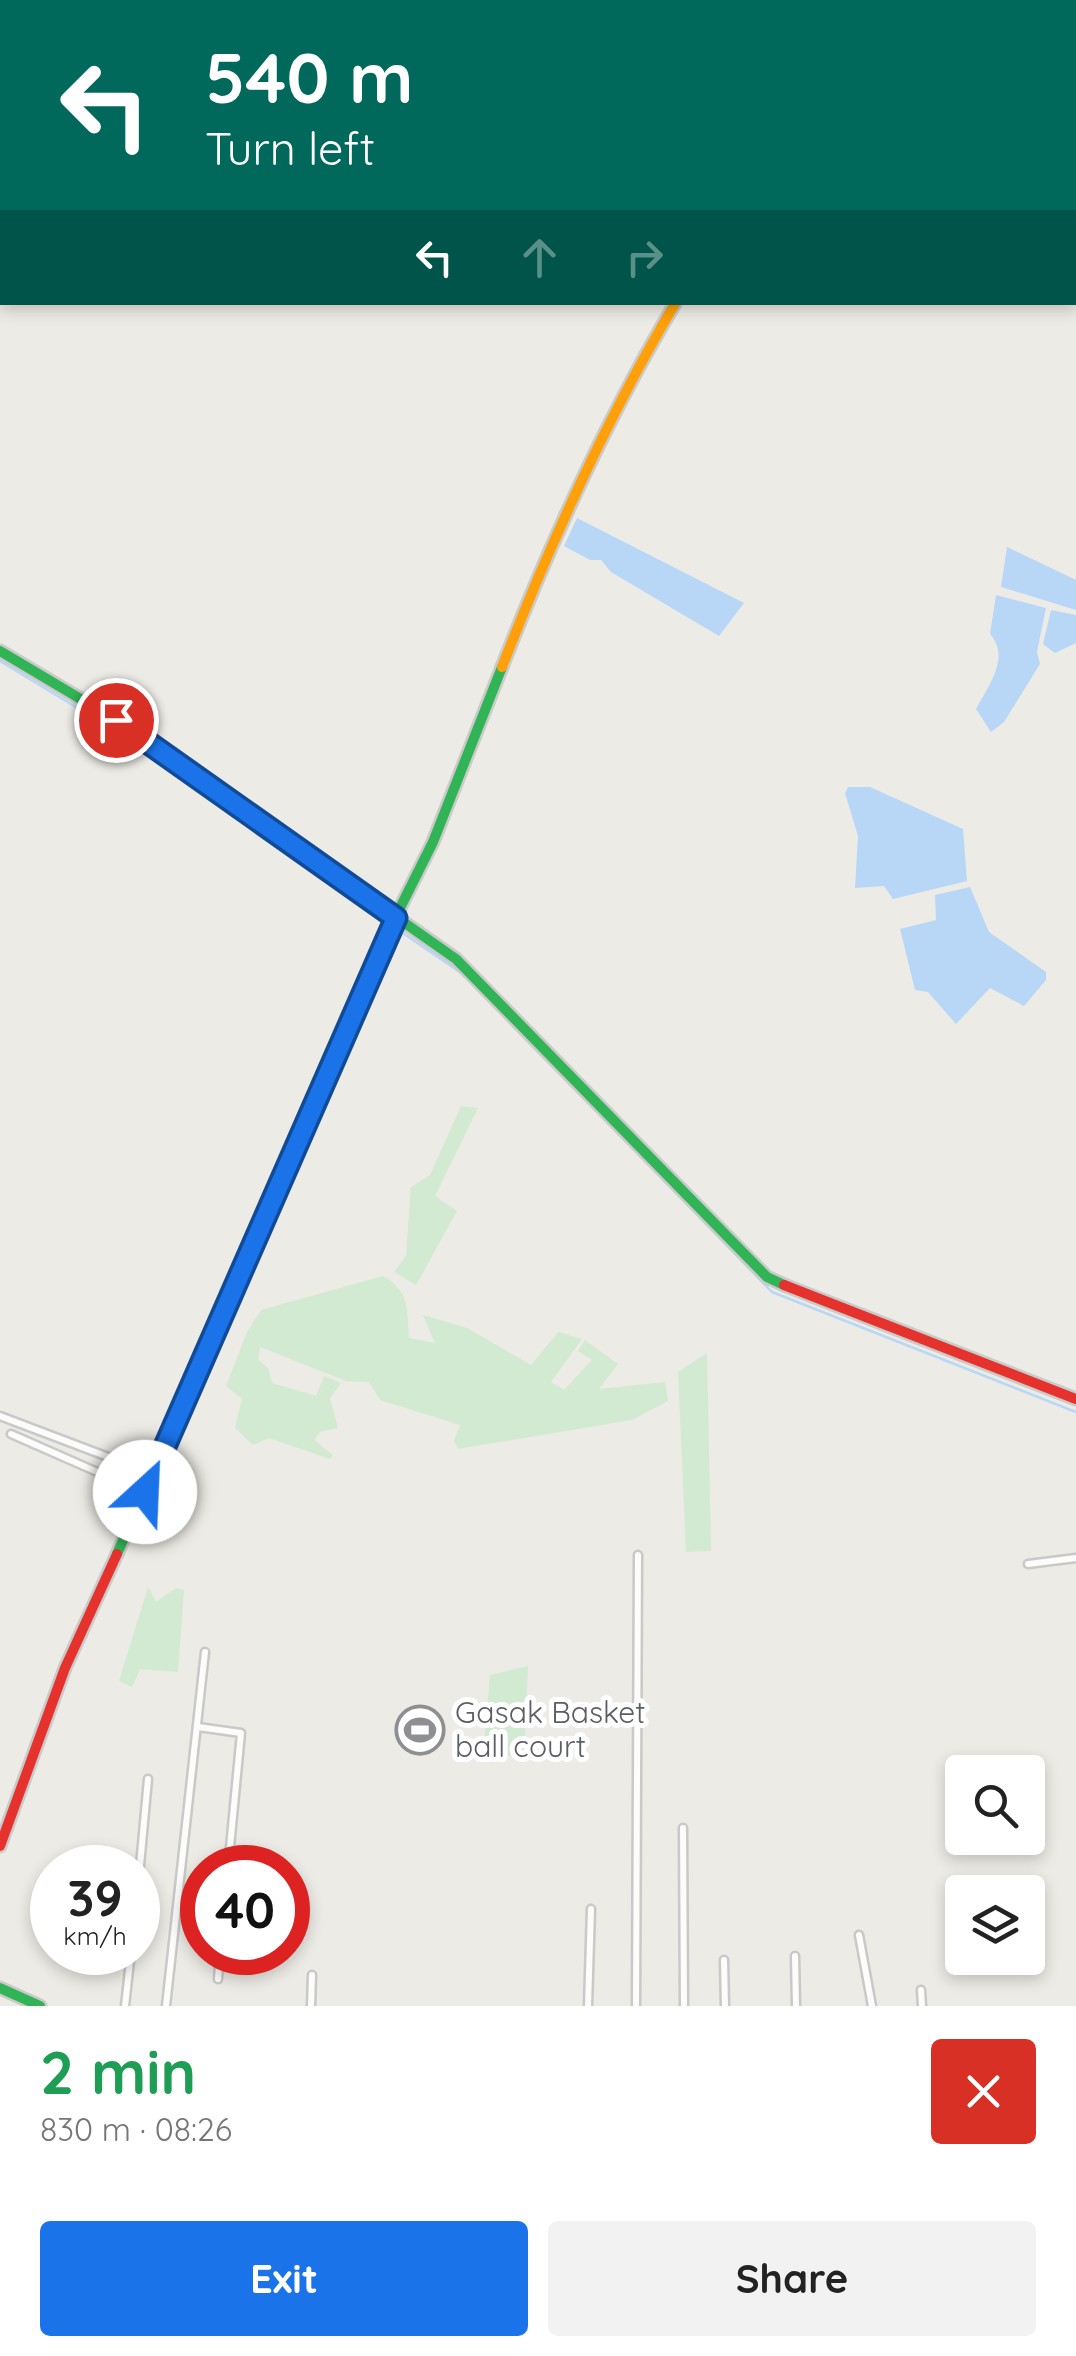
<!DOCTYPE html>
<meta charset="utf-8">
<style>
:root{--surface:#fff;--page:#f2f2f2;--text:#222;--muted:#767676;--accent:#1a73e8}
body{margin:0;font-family:Quicksand,sans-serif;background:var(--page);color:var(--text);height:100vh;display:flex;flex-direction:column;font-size:38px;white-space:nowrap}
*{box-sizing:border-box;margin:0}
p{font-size:32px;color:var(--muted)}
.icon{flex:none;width:55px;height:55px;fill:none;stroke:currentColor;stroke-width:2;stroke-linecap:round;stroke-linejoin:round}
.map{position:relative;height:2006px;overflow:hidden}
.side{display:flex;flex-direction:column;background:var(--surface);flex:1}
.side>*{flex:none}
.guide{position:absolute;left:0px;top:0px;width:1078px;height:305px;box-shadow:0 5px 15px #0003;background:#00695c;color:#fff;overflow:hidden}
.fabs{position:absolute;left:945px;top:1755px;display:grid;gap:20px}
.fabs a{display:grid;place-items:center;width:100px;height:100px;border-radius:10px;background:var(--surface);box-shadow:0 5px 15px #0003;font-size:50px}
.speed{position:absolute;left:30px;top:1845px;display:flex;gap:20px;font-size:50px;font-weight:700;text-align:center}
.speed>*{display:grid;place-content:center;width:130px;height:130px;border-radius:50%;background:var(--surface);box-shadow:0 5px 15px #0003;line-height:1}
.speed small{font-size:25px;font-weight:400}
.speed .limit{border:15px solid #d22;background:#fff;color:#111}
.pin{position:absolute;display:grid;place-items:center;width:85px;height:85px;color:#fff;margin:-42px;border:5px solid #fff;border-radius:50%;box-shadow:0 2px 10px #0007}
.me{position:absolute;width:110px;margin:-55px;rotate:25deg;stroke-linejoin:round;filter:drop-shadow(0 0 8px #0008)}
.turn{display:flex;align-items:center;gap:35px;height:210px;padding:0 40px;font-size:45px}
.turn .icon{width:130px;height:130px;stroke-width:2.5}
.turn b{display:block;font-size:70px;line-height:85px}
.lanes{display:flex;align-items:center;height:95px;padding:0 40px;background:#0003;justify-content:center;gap:50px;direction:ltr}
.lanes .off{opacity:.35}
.round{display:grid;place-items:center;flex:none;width:105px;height:105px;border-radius:10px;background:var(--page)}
.head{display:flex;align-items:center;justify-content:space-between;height:170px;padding:0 40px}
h1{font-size:60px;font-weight:800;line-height:75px;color:#1e9e55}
.cta{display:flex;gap:20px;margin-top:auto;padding:20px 40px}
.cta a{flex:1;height:115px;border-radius:10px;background:var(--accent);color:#fff;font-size:40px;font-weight:800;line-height:115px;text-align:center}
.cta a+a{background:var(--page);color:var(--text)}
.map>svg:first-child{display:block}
.green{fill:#d2ead1}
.water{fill:#b8d7f7}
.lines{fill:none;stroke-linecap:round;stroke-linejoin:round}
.stream{stroke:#b8d7f7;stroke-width:2.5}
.canal{stroke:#b8d7f7;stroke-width:9}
.street-casing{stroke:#c8c9c8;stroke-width:11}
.fast-casing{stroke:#c9cac9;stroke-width:15}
.slow-casing{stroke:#c9cac9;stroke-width:15}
.jam-casing{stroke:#c9cac9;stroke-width:15}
.street{stroke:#fcfcfb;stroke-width:6}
.fast{stroke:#30b455;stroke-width:10}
.slow{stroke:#ff9f0a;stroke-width:10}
.jam{stroke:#e5322d;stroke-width:10}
.route-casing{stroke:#114b97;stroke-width:25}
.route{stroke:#1a73e8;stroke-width:18}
.labels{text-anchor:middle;stroke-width:10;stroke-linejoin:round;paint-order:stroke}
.poi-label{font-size:30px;fill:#5b5e65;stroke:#fff;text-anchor:start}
</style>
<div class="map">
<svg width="1076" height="2006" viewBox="0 0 1076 2006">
<rect width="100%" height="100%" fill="#ecebe5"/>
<!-- green -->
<g class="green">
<path d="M461,1106L478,1108L435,1196L457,1211L416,1285L394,1272L406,1256L411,1187L430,1175Z"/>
<path d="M383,1276C410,1291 407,1311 409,1338L435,1343L423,1315L467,1328L531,1365L558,1332L582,1339L551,1382L564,1390L592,1360L578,1351L585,1340L618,1364L599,1389L665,1382L668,1401L632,1420L458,1449L454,1441L460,1425L380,1400L369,1382L346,1381L260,1347L258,1360L268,1368L272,1383L316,1396L324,1376L341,1383L330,1398L338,1428L320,1432L314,1440L333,1455L330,1459L269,1438L253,1445L235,1428L242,1399L226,1386L247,1332L261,1310Z"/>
<path d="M707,1353L711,1551L686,1552L678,1372Z"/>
<path d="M148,1587L156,1602L176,1588L184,1590L178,1672L140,1669L132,1687L119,1681Z"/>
<path d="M528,1666L524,1756L483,1755L490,1675Z"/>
</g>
<!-- water -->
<g class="water">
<path d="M577,518L744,603L719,636L611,572L601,560H590L564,546Z"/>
<path d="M1007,547L1076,580V610L1001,587Z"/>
<path d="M996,595L1046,608L1037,652L1040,664L1004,722L991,732L976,709C988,686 1011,657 990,634Z"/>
<path d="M1051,610L1076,615V643L1055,653L1043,644Z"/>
<path d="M848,787H870L963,829L967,881L893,899L884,886L855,888L858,836L845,793Z"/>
<path d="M970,887L989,932L1046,972V980L1024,1006L990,988L956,1024L928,992L915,990L900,929L936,920L935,895Z"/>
</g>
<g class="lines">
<!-- stream -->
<g class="stream">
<path d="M0,661L109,727L387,923"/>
<path d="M394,927L470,979"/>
<path d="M482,992L772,1292L1076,1412"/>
</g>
<!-- canal -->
<g class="canal">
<path d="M273,2L276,0"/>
<path d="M0,171L2,170"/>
</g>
<!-- street casing -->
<g class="street-casing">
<g id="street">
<path d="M264,2L266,0"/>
<path d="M285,2L287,0"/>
<path d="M429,2L431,0"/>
<path d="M847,2L849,0"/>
<path d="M0,161L2,160"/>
<path d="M0,1416L153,1474"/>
<path d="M11,1434L145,1493"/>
<path d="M1028,1564L1076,1558"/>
<path d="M198,1727L241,1733L228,1868"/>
<path d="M683,1828L684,2006"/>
<path d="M138,1887L148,1779"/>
<path d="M859,1935L872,2006"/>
<path d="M795,1956L796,2006"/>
<path d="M724,1960L725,2006"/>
<path d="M218,1979L220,1952"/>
<path d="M921,1990L922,2006"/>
<path d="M125,2006L131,1952"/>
<path d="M166,2006L205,1652"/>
<path d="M311,2006L312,1975"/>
<path d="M588,2006L591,1909"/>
<path d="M636,2006L638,1555"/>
</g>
</g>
<!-- fast casing -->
<g class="fast-casing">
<g id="fast">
<path d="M0,651L116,720L456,959L767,1277L784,1285"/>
<path d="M117,1554L390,928L433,842L502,667"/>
<path d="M0,1988L40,2006"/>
</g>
</g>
<!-- slow casing -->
<g class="slow-casing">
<path id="slow" d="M502,667C551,541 607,418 676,302"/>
</g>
<!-- jam casing -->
<g class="jam-casing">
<g id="jam">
<path d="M784,1285L1076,1399"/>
<path d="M0,1846L65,1668L117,1554"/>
</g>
</g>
<!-- street -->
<use href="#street" class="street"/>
<!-- fast -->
<use href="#fast" class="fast"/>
<!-- slow -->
<use href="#slow" class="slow"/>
<!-- jam -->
<use href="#jam" class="jam"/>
</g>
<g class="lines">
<!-- route casing -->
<g class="route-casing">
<path id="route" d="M116,720L396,918L145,1492"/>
</g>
<!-- route -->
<use href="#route" class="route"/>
</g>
<!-- icons -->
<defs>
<g id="stadium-ring" transform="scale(2.5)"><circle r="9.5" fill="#fff" stroke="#8e8f92" stroke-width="1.5"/><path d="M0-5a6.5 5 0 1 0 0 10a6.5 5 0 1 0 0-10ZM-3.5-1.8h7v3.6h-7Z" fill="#8e8f92"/></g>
</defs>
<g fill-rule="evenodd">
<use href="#stadium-ring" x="420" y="1730"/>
</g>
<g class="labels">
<!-- poi labels -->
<g class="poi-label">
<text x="455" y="1723">Gasak Basket<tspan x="455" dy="34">ball court</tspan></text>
</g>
</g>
</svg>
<div class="fabs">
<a><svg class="icon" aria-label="search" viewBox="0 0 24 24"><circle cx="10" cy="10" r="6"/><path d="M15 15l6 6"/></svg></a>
<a><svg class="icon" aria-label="layers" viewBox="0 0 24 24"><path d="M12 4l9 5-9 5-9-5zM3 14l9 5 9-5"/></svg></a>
</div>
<div class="speed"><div>39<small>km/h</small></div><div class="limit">40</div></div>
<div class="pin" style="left:116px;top:720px;background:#d93025"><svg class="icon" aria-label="arrive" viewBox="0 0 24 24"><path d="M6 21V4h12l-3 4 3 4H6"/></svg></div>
<svg class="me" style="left:145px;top:1492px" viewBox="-20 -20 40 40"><circle r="19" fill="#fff"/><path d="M0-13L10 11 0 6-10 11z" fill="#1a73e8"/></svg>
<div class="guide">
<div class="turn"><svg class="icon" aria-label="left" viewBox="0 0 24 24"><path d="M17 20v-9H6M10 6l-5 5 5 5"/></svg><div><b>540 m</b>Turn left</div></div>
<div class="lanes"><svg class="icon" aria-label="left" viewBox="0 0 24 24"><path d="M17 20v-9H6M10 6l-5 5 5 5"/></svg><svg class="icon off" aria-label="ahead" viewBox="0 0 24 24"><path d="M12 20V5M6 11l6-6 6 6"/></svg><svg class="icon off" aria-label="right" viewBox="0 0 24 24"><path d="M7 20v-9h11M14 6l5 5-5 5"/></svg></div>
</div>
</div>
<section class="side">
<div class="head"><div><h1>2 min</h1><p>830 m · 08:26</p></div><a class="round" style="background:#d93025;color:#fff"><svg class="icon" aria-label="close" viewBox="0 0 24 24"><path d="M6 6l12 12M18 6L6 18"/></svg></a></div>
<div class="cta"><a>Exit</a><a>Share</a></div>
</section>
